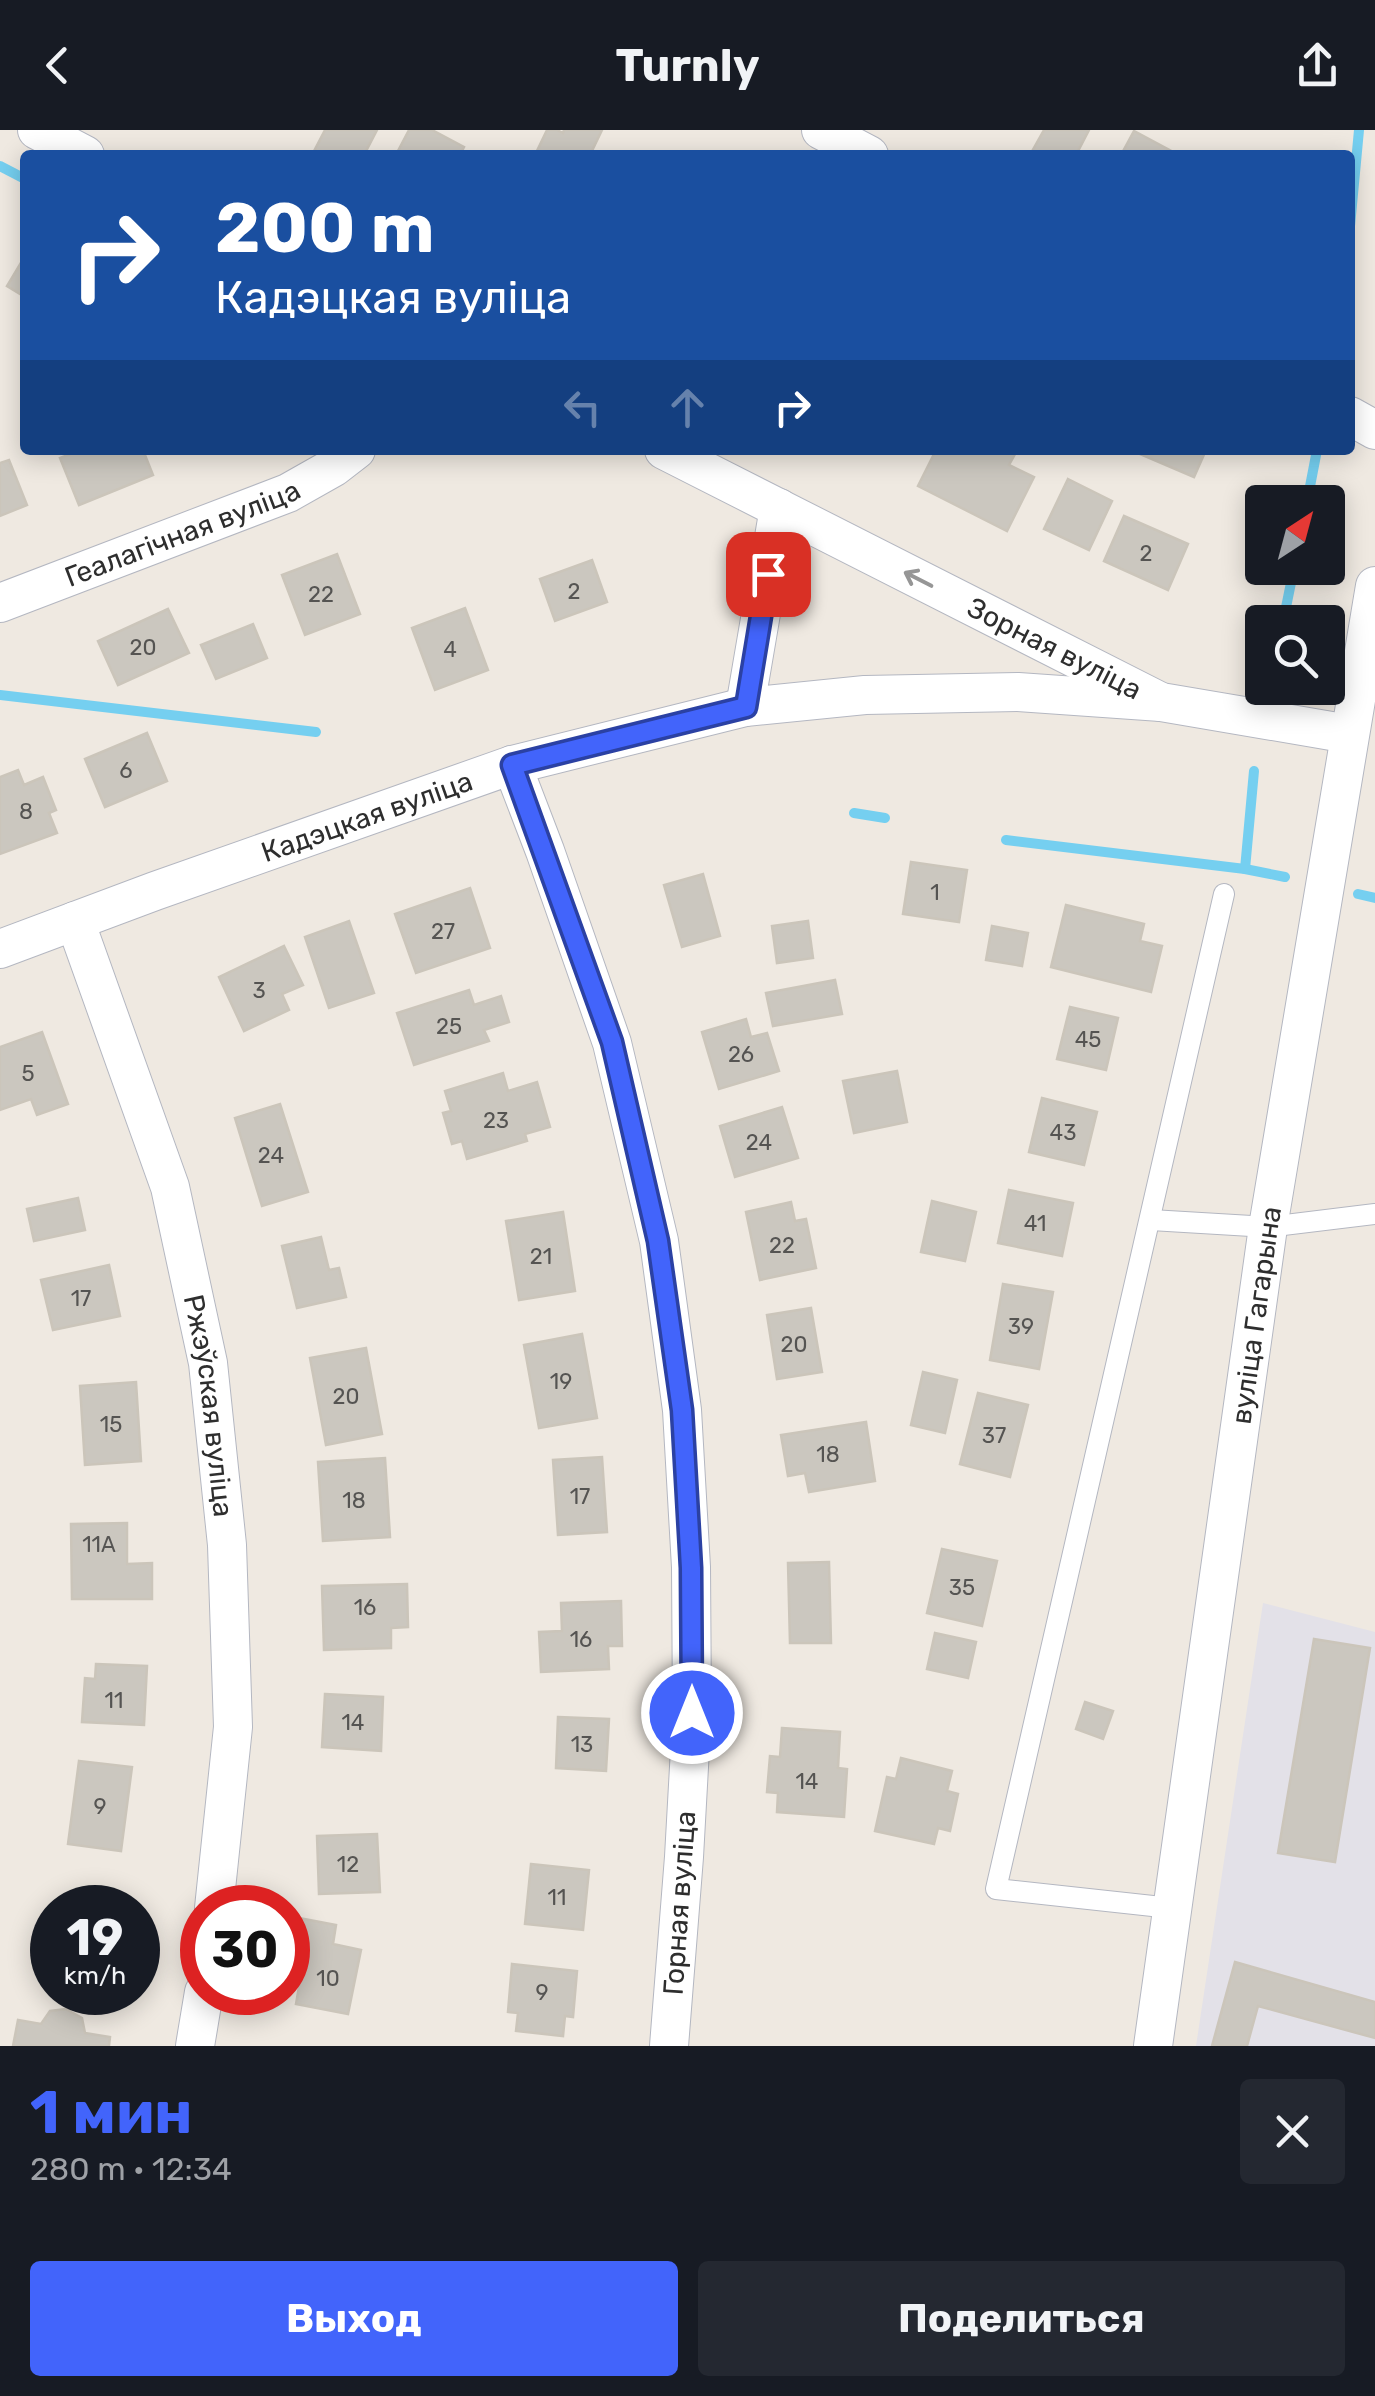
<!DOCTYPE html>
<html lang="ru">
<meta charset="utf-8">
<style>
:root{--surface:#171b24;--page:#242831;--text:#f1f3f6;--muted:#9ea1a6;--accent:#4264fb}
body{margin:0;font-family:Rubik,sans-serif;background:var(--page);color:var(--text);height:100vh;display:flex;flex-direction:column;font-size:38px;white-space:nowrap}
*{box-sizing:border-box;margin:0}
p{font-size:32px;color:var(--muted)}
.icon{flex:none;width:55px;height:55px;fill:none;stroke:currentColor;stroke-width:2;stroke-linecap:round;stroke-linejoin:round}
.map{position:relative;height:1916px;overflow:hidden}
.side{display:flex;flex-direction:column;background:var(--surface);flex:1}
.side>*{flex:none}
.banner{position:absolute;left:20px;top:20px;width:1335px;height:305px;border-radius:10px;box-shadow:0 5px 25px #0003;background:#1a4fa0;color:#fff;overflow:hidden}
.needle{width:65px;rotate:36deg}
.controls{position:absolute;left:1245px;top:355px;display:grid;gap:20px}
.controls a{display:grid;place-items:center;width:100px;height:100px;border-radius:10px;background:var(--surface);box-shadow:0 5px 25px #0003;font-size:50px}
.speed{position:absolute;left:30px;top:1755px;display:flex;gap:20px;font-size:50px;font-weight:700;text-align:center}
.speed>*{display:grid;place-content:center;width:130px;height:130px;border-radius:50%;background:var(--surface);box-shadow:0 5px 25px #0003;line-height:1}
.speed small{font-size:25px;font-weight:400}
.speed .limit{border:15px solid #d22;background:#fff;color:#111}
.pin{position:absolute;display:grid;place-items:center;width:85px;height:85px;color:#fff;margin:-42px;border-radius:20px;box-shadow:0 5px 15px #0006}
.me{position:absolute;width:110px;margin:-55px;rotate:0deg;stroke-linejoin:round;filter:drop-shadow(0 0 8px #0008)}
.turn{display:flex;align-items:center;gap:35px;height:210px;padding:0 30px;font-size:45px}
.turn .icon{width:130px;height:130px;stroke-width:2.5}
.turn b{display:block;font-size:70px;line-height:85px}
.lanes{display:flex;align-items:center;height:95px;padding:0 30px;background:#0003;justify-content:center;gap:50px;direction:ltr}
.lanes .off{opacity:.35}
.round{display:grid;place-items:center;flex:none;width:105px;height:105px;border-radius:10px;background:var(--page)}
.overview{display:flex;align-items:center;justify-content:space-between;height:170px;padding:0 30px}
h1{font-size:60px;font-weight:700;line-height:75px;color:var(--accent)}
.primary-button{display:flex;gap:20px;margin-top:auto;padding:20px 30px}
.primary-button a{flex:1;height:115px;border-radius:10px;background:var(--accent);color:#fff;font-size:40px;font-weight:700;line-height:115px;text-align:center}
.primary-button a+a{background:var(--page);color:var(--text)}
header{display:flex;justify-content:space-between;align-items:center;height:130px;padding:0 30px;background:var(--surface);font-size:45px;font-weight:700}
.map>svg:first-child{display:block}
.industrial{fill:#e3e1e8}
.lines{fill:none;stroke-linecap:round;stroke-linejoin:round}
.stream{stroke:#75cff0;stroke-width:10}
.building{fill:#cbc7bf;stroke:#cbc5ba;stroke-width:2.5}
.service-casing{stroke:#b4b7c1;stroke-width:22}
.minor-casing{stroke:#b4b7c1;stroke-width:40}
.service{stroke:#fff;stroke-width:20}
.minor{stroke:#fff;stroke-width:38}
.oneway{stroke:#969696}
.route-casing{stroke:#2b41a3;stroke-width:25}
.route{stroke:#4264fb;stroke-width:18}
.labels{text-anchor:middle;stroke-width:8;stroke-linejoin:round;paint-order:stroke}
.number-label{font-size:22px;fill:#555452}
.street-label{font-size:28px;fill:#2e2e2e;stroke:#fff}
</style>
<header><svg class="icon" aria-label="back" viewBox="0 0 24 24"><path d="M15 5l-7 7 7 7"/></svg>Turnly<svg class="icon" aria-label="share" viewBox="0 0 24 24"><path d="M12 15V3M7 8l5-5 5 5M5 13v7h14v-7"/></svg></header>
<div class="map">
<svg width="1375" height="1916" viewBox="0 0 1375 1916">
<rect width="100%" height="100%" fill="#efe9e1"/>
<!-- industrial -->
<path class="industrial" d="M1263,1473L1375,1502V1916H1196Z"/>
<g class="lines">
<!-- stream -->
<g class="stream">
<path d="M0,36L25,49"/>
<path d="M1350,96L1359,0"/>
<path d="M1307,372L1317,320"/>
<path d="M1283,492L1294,438"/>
<path d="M0,565L316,602"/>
<path d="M854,683L885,688"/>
<path d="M1006,710L1245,739L1285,747"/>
<path d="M1245,739L1254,641"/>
<path d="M1358,764L1375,768"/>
</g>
</g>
<!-- building -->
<g class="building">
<path d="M325,0H377L364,25H312Z"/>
<path d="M409,0H432L464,17L460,25H406L398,21Z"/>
<path d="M547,0H557L563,3L564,0H602L590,25H535Z"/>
<path d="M1044,0H1089L1076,25H1030Z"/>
<path d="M1134,1L1179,25H1121Z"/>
<path d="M25,126V167L7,156Z"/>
<path d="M81,320H143L153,345L79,375L60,328Z"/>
<path d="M936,320H1006L1015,324L1009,335L1034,347L1007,401L918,356Z"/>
<path d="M1141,320H1206L1194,347L1140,324Z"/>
<path d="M9,330L27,375L0,386V333Z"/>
<path d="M1068,349L1112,371L1089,420L1044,399Z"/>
<path d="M1124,386L1188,414L1168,460L1104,431Z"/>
<path d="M337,424L360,484L305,505L282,445Z"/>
<path d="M592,430L607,472L555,491L540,449Z"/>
<path d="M465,478L488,540L435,560L412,498Z"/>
<path d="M168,479L189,523L118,555L98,511Z"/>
<path d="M253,494L267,528L216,549L201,515Z"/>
<path d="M147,603L167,651L105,677L85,629Z"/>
<path d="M18,640L24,655L43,647L56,680L49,683L57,703L0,724V647Z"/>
<path d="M911,732L967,740L959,792L903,784Z"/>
<path d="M703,744L720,806L682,817L664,755Z"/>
<path d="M470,758L490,818L416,843L395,784Z"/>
<path d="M1066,775L1144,794L1140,811L1162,816L1151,862L1051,837Z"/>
<path d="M349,791L374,863L329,878L305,807Z"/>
<path d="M808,791L813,828L777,833L772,796Z"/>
<path d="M992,796L1028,803L1022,836L986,830Z"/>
<path d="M284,816L303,855L282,864L289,880L244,901L219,847Z"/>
<path d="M835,850L842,884L773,896L766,863Z"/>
<path d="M469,860L474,875L501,866L509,892L484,900L489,911L414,935L397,883Z"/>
<path d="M1070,877L1118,888L1106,940L1057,929Z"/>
<path d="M746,889L751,907L767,903L779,941L719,959L702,902Z"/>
<path d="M42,902L68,974L37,985L31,969L0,980V917Z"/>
<path d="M897,941L907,992L854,1003L843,951Z"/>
<path d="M503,943L508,961L537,952L550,997L525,1004L527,1011L467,1029L462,1011L452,1014L443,983L451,981L445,961Z"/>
<path d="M1042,968L1097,982L1084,1035L1029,1022Z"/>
<path d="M280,974L308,1062L262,1076L235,988Z"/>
<path d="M782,977L798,1028L735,1047L720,996Z"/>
<path d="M1009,1060L1073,1073L1062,1126L998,1113Z"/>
<path d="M78,1068L85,1100L34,1111L27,1079Z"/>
<path d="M932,1071L976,1082L965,1131L921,1122Z"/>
<path d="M791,1072L795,1091L806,1089L816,1138L760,1150L746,1082Z"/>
<path d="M563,1082L575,1161L519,1170L506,1091Z"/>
<path d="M321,1107L329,1140L339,1138L346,1167L297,1178L282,1116Z"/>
<path d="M109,1135L120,1186L53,1200L41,1150Z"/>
<path d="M1003,1154L1053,1162L1039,1239L990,1230Z"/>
<path d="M811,1178L822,1242L777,1249L767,1185Z"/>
<path d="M582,1204L597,1288L539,1298L524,1215Z"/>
<path d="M366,1218L382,1304L326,1315L310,1228Z"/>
<path d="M923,1242L957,1250L945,1303L911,1295Z"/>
<path d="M136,1252L141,1331L85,1335L80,1256Z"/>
<path d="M978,1263L1028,1275L1010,1347L960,1334Z"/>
<path d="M866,1292L875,1351L809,1362L805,1343L788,1346L781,1305Z"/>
<path d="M602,1327L607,1402L558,1405L553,1330Z"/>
<path d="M385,1328L390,1407L323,1411L318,1332Z"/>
<path d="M127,1393V1434L152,1433V1469H72L71,1394Z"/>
<path d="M942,1419L997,1431L982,1496L927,1483Z"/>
<path d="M829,1432L831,1513H790L788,1433Z"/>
<path d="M407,1454L408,1497L391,1498V1518L324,1520L322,1456Z"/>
<path d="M621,1471L622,1516H608L609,1539L541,1542L539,1502L562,1501L561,1473Z"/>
<path d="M935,1503L976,1512L968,1548L927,1539Z"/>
<path d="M1314,1509L1370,1518L1335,1732L1278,1723Z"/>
<path d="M96,1534L147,1536L144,1595L82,1592L85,1548L95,1549Z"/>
<path d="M325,1564L383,1567L381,1621L322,1617Z"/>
<path d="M1085,1572L1113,1581L1103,1609L1076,1599Z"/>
<path d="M558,1587L609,1589L606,1641L556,1638Z"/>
<path d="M782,1598L840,1602L838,1638L847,1639L844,1687L777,1682L778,1663L767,1662L770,1626L780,1627Z"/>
<path d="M901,1628L952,1641L947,1661L958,1664L950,1701L938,1698L934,1714L875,1701L887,1647L896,1649Z"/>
<path d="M79,1631L132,1637L121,1721L68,1714Z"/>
<path d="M377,1704L380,1762L319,1764L317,1706Z"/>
<path d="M531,1734L589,1740L583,1800L525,1794Z"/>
<path d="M89,1764L130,1769L129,1778H88Z"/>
<path d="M299,1788L336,1795L333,1814L361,1820L348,1884L296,1874L305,1822L293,1820Z"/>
<path d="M1235,1832L1375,1872V1908L1258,1876L1247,1916H1212Z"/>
<path d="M512,1834L577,1841L573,1887L565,1886L563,1906L516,1901L518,1883L508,1882Z"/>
<path d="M66,1879L82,1888L85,1903L110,1907L109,1916H13L18,1890L41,1894L50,1881Z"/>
</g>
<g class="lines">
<!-- service casing -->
<g class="service-casing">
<g id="service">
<path d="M1151,1090L1268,1097L1375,1084"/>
<path d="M1171,1778L996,1759L1224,764"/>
</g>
</g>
<!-- minor casing -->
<g class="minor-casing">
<g id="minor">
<path d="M37,0L85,25"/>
<path d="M821,0L869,25"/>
<path d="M1350,286L1375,300"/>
<path id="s1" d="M664,320L1161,572L1349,604"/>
<path id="s2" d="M0,473L288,363L334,337L356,320"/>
<path d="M745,577L779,378"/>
<path d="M512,635L545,721L612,913L659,1111L682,1280L691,1437L692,1583L684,1727L669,1916"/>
<path id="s3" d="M75,791L170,1057L208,1233L227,1415L233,1597L214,1778"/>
<path id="s4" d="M0,819L155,761L512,635L745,577L865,565L1018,562L1161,572"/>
<path d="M195,1916L204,1862"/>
<path id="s5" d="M1153,1916L1268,1097L1375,456"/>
</g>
</g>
<!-- service -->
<use href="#service" class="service"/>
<!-- minor -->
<use href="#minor" class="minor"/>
</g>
<!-- one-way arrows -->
<defs><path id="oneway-shaft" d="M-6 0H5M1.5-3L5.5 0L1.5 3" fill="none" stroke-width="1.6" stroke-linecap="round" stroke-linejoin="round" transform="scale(2.5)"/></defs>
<use class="oneway" href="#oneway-shaft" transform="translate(918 449) rotate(-153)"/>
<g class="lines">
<!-- route casing -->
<g class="route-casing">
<path id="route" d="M692,1583L691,1438L682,1280L658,1111L612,912L512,635L746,577L768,444"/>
</g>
<!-- route -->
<use href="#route" class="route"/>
</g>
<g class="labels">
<!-- number labels -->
<g class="number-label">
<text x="1146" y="431">2</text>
<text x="574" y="469">2</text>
<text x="321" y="472">22</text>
<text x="143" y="525">20</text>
<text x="450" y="527">4</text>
<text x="126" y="648">6</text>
<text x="26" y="689">8</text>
<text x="935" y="770">1</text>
<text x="443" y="809">27</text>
<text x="259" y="868">3</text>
<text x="449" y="904">25</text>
<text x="1088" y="917">45</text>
<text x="741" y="932">26</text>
<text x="28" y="951">5</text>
<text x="496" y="998">23</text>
<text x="1063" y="1010">43</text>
<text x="759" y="1020">24</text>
<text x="271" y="1033">24</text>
<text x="1035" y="1101">41</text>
<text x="782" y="1123">22</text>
<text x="541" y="1134">21</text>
<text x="81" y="1176">17</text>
<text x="1021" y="1204">39</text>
<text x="794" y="1222">20</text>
<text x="561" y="1259">19</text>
<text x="346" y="1274">20</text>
<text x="111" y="1302">15</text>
<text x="994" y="1313">37</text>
<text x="828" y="1332">18</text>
<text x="580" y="1374">17</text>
<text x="354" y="1378">18</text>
<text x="99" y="1422">11А</text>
<text x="962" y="1465">35</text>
<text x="365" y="1485">16</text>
<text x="581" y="1517">16</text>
<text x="114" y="1578">11</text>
<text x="353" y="1600">14</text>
<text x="582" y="1622">13</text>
<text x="807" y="1659">14</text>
<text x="100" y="1684">9</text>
<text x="348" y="1742">12</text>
<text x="557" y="1775">11</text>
<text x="328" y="1856">10</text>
<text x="542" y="1870">9</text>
</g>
<!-- street labels -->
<g class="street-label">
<text dy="10" stroke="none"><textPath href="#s2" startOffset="195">Геалагічная вуліца</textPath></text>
<text dy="10" stroke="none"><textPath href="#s1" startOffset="438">Зорная вуліца</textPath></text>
<text dy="10" stroke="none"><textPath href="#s4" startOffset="390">Кадэцкая вуліца</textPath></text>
<text dy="10" stroke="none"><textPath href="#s5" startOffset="738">вуліца Гагарына</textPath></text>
<text dy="10" stroke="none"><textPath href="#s3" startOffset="505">Ржэўская вуліца</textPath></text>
<text transform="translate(679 1773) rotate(-86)" y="10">Горная вуліца</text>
</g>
</g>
</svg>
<div class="controls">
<a><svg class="needle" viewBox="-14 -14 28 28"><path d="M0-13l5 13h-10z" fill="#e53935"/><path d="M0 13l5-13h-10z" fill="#9ea1a6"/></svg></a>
<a><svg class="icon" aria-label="search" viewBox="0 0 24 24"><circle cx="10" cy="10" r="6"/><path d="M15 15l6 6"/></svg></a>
</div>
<div class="speed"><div>19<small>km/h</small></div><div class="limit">30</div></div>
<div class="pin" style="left:768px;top:444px;background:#d93025"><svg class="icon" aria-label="arrive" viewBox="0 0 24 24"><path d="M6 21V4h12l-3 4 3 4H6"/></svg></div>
<svg class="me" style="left:692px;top:1583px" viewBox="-20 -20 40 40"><circle r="17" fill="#4264fb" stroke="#fff" stroke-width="3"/><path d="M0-11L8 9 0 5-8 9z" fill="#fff"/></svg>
<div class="banner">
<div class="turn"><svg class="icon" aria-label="right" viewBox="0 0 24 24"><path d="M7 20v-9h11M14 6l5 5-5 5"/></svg><div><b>200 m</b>Кадэцкая вуліца</div></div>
<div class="lanes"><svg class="icon off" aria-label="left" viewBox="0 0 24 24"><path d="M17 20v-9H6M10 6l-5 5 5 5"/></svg><svg class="icon off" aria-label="ahead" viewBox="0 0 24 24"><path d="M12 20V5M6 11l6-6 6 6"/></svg><svg class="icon" aria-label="right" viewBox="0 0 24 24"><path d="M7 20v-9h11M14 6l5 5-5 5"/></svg></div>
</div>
</div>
<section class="side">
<div class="overview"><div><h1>1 мин</h1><p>280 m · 12:34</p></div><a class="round"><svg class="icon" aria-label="close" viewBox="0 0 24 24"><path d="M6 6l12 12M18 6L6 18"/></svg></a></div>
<div class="primary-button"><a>Выход</a><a>Поделиться</a></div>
</section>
